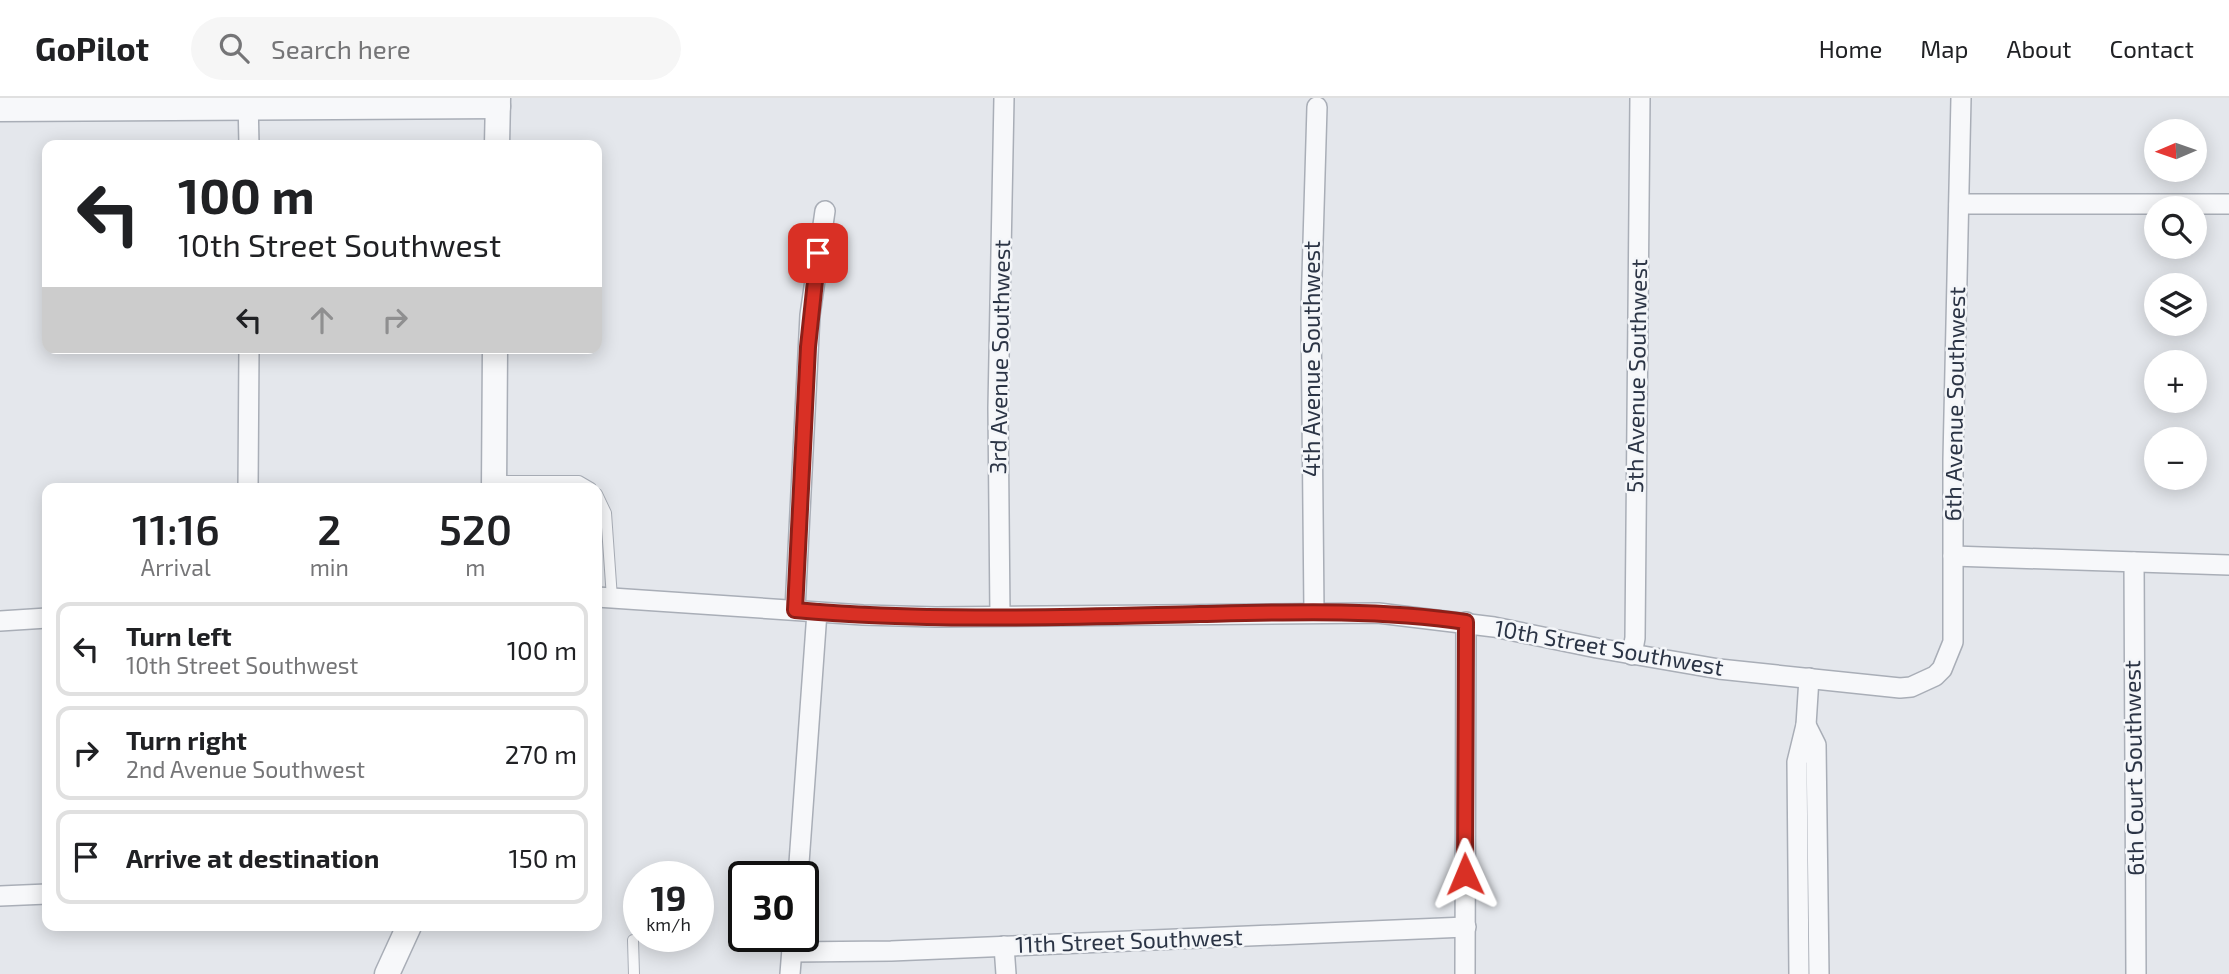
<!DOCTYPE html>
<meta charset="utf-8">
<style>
:root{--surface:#fff;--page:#f6f6f6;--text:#202124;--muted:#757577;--line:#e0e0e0}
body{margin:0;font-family:"Exo 2",sans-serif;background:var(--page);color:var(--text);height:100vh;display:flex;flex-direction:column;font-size:26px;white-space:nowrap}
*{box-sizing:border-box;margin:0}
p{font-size:23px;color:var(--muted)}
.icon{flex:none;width:38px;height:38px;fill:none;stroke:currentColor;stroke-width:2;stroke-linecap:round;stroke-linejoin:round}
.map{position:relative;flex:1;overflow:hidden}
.drawer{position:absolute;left:42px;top:385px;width:560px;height:448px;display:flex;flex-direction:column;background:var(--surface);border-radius:14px;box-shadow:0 4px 18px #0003}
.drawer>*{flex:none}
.hud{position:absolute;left:42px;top:42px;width:560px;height:214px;border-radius:14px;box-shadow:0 4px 18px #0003;background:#fff;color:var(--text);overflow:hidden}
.needle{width:46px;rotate:268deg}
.controls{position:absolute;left:2144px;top:21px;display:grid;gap:14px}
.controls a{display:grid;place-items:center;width:63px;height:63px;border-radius:50%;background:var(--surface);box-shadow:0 4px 18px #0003;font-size:35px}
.speed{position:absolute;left:623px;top:763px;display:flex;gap:14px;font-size:35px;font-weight:700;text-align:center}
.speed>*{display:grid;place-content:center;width:91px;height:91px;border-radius:50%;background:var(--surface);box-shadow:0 4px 18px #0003;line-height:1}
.speed small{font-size:18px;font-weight:400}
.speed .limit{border:4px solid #111;border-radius:10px;background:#fff;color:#111}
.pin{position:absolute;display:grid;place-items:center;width:60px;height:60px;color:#fff;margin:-30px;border-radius:14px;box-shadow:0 4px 10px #0006}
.me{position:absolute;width:77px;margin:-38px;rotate:359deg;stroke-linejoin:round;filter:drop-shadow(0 0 5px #0008)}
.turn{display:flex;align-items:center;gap:24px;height:147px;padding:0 21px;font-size:32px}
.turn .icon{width:91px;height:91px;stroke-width:2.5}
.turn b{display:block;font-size:49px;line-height:60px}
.lanes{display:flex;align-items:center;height:66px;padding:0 21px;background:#0003;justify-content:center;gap:35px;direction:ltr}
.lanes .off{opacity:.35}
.eta{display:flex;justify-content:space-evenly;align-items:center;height:119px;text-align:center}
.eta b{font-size:42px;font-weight:600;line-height:49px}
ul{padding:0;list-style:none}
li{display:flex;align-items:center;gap:21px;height:94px;margin:0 14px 10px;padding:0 7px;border:4px solid var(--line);border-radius:14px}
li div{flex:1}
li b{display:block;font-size:26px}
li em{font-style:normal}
header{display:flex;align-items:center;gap:42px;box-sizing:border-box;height:98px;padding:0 35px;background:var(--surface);border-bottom:2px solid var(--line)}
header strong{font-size:33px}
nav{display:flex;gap:38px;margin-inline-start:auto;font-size:24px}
.search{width:490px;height:63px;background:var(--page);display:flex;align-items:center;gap:18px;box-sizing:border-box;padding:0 24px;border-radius:38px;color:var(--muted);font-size:26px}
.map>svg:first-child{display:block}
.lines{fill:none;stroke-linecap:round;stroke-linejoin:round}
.service-casing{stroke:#a9aeb7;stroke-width:12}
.minor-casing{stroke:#a9aeb7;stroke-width:22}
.tertiary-casing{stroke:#a9aeb7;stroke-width:27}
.service{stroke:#f7f8fa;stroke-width:10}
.minor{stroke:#f7f8fa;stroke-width:19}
.tertiary{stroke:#f7f8fa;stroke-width:24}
.route-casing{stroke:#8d1f18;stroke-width:18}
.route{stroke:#d93025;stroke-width:12}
.labels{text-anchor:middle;stroke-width:5;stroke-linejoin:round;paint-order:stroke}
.street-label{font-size:23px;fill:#2b3445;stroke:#f4f6f9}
</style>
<header>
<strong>GoPilot</strong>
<div class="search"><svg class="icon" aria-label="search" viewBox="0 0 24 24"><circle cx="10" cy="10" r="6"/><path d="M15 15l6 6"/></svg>Search here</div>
<nav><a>Home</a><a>Map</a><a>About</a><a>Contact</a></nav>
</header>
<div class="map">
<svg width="2229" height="876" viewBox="0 0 2229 876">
<rect width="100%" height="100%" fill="#e4e7ec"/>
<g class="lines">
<!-- service casing -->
<g class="service-casing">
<g id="service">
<path d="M496,383H579L591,390"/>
<path d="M597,396L606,415L612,500"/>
<path d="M633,842L634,876"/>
</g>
</g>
<!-- minor casing -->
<g class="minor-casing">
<g id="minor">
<path d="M248,0L249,47"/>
<path d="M1959,106H2229"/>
<path d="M248,390L249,250"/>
<path d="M1953,458L2229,467"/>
<path d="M2134,464L2136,876"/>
<path d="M597,499L863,517L936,519L1378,515L1494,529L1597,550L1719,571L1900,590L1911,589L1935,578L1942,571L1953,544V362L1961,0"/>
<path d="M795,512L810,217L825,113"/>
<path d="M1314,514L1311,212L1317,9"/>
<path d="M1000,518L998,310L1004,0"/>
<path d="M0,523L47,520"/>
<path d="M1632,557L1635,540L1640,0"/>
<path d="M1806,627L1809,580"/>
<path d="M798,779L817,514"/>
<path d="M0,798L47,796"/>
<path d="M1004,848L1006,876"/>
<path d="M792,854L891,853L1466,829"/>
<path d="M790,876L793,838"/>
<path d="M1465,876L1466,524"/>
<path d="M1799,876L1797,664L1806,627L1816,647L1819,876"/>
</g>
</g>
<!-- tertiary casing -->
<g class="tertiary-casing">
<g id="tertiary">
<path d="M0,11L498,8"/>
<path d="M497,47L498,0"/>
<path d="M494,390L495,250"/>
<path d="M387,876L409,828"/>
</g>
</g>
<!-- service -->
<use href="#service" class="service"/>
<!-- minor -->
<use href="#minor" class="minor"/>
<!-- tertiary -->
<use href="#tertiary" class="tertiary"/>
</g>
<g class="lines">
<!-- route casing -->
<g class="route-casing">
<path id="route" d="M818,155L808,249L795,512C930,524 1065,519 1200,516C1289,514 1378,511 1466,524L1465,776"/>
</g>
<!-- route -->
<use href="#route" class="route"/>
</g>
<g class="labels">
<!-- street labels -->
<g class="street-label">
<text transform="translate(1000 259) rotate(-89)" y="8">3rd Avenue Southwest</text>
<text transform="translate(1312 261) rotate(-90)" y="8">4th Avenue Southwest</text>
<text transform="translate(1637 278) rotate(-89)" y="8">5th Avenue Southwest</text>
<text transform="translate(1955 306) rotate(-89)" y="8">6th Avenue Southwest</text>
<text transform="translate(1609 550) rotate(10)" y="8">10th Street Southwest</text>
<text transform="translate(2134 670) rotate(-91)" y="8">6th Court Southwest</text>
<text transform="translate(1129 843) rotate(-2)" y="8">11th Street Southwest</text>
</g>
</g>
</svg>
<div class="controls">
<a><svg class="needle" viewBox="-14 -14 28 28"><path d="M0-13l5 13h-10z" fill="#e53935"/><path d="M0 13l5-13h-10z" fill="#757577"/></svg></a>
<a><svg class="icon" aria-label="search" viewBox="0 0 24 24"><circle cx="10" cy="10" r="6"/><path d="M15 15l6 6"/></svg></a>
<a><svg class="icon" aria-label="layers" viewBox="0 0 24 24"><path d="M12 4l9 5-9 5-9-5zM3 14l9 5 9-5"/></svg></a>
<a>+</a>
<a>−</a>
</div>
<div class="speed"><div>19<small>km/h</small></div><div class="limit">30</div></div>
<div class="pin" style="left:818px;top:155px;background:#d93025"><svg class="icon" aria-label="arrive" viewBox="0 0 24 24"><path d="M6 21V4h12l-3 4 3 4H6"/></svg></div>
<svg class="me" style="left:1465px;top:776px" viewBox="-20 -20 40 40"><path d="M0-17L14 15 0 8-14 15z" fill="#d93025" stroke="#fff" stroke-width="4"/></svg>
<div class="hud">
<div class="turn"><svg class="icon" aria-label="left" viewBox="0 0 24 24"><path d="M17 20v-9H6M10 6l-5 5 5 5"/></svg><div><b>100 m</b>10th Street Southwest</div></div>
<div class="lanes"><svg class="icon" aria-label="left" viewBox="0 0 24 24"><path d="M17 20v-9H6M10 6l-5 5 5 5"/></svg><svg class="icon off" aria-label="ahead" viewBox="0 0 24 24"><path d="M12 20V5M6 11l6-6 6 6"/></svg><svg class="icon off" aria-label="right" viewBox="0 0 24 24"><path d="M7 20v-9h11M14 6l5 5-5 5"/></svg></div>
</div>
<section class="drawer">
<div class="eta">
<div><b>11:16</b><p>Arrival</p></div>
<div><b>2</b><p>min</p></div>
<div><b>520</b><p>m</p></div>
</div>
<ul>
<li><svg class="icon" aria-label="left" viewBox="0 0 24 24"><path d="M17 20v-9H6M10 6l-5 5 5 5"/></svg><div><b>Turn left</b><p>10th Street Southwest</p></div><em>100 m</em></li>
<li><svg class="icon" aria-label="right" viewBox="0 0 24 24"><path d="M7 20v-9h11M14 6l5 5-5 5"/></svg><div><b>Turn right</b><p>2nd Avenue Southwest</p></div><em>270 m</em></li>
<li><svg class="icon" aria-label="arrive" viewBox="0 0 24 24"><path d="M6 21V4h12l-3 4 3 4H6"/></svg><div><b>Arrive at destination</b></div><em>150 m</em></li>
</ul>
</section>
</div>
